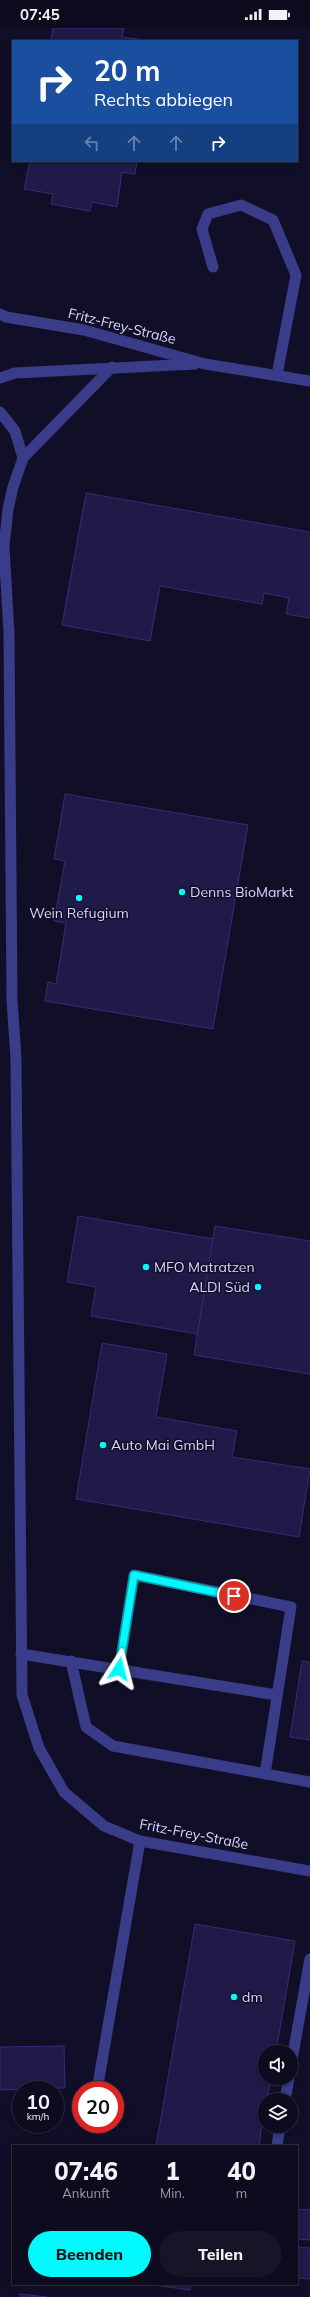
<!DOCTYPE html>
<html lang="de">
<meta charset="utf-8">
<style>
:root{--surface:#0d0b1e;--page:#161427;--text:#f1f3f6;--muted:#9a9ba4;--line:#2d2b3c;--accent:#02faff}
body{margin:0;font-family:Mulish,sans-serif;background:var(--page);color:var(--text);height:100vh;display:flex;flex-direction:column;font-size:15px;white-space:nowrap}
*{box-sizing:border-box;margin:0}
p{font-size:13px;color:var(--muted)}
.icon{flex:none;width:22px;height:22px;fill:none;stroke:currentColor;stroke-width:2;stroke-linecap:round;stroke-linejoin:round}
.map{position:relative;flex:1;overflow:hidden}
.details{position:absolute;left:12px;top:2117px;width:286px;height:140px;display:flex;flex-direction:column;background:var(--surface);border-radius:0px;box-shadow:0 2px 6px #0003,0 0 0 1px var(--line)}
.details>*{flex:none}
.guide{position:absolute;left:12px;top:12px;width:286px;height:122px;border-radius:0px;box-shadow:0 2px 6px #0003,0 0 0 1px var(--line);background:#1a4fa0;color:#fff;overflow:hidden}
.fabs{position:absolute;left:258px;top:2017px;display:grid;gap:8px}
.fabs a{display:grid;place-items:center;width:40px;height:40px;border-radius:50%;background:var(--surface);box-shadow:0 2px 6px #0003,0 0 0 1px var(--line);font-size:20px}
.speed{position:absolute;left:12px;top:2053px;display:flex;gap:8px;font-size:20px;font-weight:700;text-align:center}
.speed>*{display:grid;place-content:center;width:52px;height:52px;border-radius:50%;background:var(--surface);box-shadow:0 2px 6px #0003,0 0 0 1px var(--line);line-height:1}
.speed small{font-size:10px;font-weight:400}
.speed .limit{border:6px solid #d22;background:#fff;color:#111}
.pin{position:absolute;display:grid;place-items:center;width:34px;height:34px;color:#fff;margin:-17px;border:2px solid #fff;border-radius:50%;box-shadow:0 1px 4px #0007}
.me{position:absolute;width:44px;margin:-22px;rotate:9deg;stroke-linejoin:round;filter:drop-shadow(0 0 3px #0008)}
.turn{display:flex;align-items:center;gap:14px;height:84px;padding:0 16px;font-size:18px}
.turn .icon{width:52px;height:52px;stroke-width:2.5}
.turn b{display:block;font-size:28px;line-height:34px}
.lanes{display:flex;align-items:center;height:38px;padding:0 16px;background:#0003;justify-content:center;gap:20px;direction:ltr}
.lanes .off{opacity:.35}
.eta{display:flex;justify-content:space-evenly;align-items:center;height:68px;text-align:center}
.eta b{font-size:24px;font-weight:800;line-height:28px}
.button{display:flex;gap:8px;margin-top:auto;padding:8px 16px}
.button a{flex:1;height:46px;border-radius:24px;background:var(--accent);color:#111;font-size:16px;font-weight:800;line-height:46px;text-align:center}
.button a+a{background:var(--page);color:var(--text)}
.status{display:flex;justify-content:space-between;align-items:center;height:28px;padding:0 20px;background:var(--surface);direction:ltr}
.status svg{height:11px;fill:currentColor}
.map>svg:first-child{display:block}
.building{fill:#201a49;stroke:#352c76}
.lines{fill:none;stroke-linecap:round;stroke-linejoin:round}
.service{stroke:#393c88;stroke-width:11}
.minor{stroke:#393c88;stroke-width:11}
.route-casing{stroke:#01a2a6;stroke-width:10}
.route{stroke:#02faff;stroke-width:7}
.poi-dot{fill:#02faff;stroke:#110f28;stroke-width:1.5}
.labels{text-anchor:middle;stroke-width:3;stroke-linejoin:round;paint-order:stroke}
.street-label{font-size:14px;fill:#d7d6ff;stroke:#110f28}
.poi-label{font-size:14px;fill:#d7d6ff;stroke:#110f28;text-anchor:start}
</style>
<div class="status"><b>07:45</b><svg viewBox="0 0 49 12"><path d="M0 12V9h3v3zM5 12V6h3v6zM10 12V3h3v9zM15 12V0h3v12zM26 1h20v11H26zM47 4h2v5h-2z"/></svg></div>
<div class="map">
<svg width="310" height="2269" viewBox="0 0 310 2269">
<rect width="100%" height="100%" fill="#110f28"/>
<!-- building -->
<g class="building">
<path d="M53,0H124L122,9L145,12L51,13Z"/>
<path d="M30,133H137L135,146L122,144L117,179L92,174L90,183L51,176L53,166L24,161Z"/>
<path d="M86,465L310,504V590L286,586L289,570L264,565L262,576L160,558L150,613L62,597Z"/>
<path d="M65,766L248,797L213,1001L45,973L48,954L56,956L66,895L54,893L65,833L54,831Z"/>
<path d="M78,1188L213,1211L198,1306L91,1288L96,1259L67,1254Z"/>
<path d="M215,1198L310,1213V1346L194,1327Z"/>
<path d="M102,1315L167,1326L156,1389L237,1403L232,1429L310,1441L299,1509L76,1471Z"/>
<path d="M302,1633L310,1634V1712L290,1709Z"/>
<path d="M195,1896L295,1913L276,2024H265V2050H271L267,2072H265L259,2118H156Z"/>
<path d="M64,2018L65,2060L0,2062V2019Z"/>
<path d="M297,2181L310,2182V2212L297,2211Z"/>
<path d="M297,2219L310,2220V2251L297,2250Z"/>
<path d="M146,2256H191L190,2262Z"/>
<path d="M20,2266L47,2269H20Z"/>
</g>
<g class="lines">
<!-- service -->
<g class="service">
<path d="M213,239L202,201L208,186L241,177L273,192L296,247L277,347"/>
<path d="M21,1626L277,1667"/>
<path d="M71,1633L86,1699L113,1718L310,1754"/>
<path d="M119,1641L134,1547L291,1579L265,1746"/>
<path d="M291,2037L310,1931"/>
<path d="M97,2062L140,1813"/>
<path d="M285,2072L289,2050"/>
<path d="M277,2118L280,2098"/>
</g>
<!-- minor -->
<g class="minor">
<path d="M0,286L6,289L84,302L205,336L310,353"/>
<path d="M112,339L23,430L13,459L8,481L4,519L9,605L12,972L16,1031L22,1667L39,1720L64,1764L104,1798L140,1813L310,1843"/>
<path d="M0,350L15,345L195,336"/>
<path d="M0,384L15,403L23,430"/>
</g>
</g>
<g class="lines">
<!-- route casing -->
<g class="route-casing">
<path id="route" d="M119,1641L134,1547L234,1568"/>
</g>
<!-- route -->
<use href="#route" class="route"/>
</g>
<!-- markers -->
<g class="poi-dot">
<circle cx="182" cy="864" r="4"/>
<circle cx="79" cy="870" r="4"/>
<circle cx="146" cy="1239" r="4"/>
<circle cx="258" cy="1259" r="4"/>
<circle cx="103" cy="1417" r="4"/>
<circle cx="234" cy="1969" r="4"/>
</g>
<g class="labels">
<!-- street labels -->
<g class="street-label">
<text transform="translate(122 298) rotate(14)" y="5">Fritz-Frey-Straße</text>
<text transform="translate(194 1806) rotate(11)" y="5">Fritz-Frey-Straße</text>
</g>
<!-- poi labels -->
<g class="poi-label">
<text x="190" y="869">Denns BioMarkt</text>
<text x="79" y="890" text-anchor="middle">Wein Refugium</text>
<text x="154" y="1244">MFO Matratzen</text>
<text x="250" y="1264" text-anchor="end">ALDI Süd</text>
<text x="111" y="1422">Auto Mai GmbH</text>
<text x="242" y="1974">dm</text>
</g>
</g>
</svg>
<div class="fabs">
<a><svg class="icon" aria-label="sound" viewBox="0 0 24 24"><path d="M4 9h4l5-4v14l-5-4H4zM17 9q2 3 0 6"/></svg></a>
<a><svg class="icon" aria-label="layers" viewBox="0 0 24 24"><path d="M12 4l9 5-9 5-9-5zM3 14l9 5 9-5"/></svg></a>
</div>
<div class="speed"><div>10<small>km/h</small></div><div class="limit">20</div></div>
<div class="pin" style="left:234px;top:1568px;background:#d93025"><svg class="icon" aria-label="arrive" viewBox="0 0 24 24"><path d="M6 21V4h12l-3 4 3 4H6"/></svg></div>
<svg class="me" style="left:119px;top:1641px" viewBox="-20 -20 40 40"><path d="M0-17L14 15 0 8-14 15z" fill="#02faff" stroke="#fff" stroke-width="4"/></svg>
<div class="guide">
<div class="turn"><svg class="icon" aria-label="right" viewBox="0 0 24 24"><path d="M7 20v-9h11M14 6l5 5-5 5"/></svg><div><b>20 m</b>Rechts abbiegen</div></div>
<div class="lanes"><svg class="icon off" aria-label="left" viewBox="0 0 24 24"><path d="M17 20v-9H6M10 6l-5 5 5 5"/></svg><svg class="icon off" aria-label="ahead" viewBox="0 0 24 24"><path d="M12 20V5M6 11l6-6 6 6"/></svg><svg class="icon off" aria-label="ahead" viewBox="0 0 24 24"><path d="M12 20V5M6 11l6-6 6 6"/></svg><svg class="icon" aria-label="right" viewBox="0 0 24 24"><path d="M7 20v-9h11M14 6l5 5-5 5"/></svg></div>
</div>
<section class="details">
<div class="eta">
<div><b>07:46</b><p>Ankunft</p></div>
<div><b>1</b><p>Min.</p></div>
<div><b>40</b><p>m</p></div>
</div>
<div class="button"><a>Beenden</a><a>Teilen</a></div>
</section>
</div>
